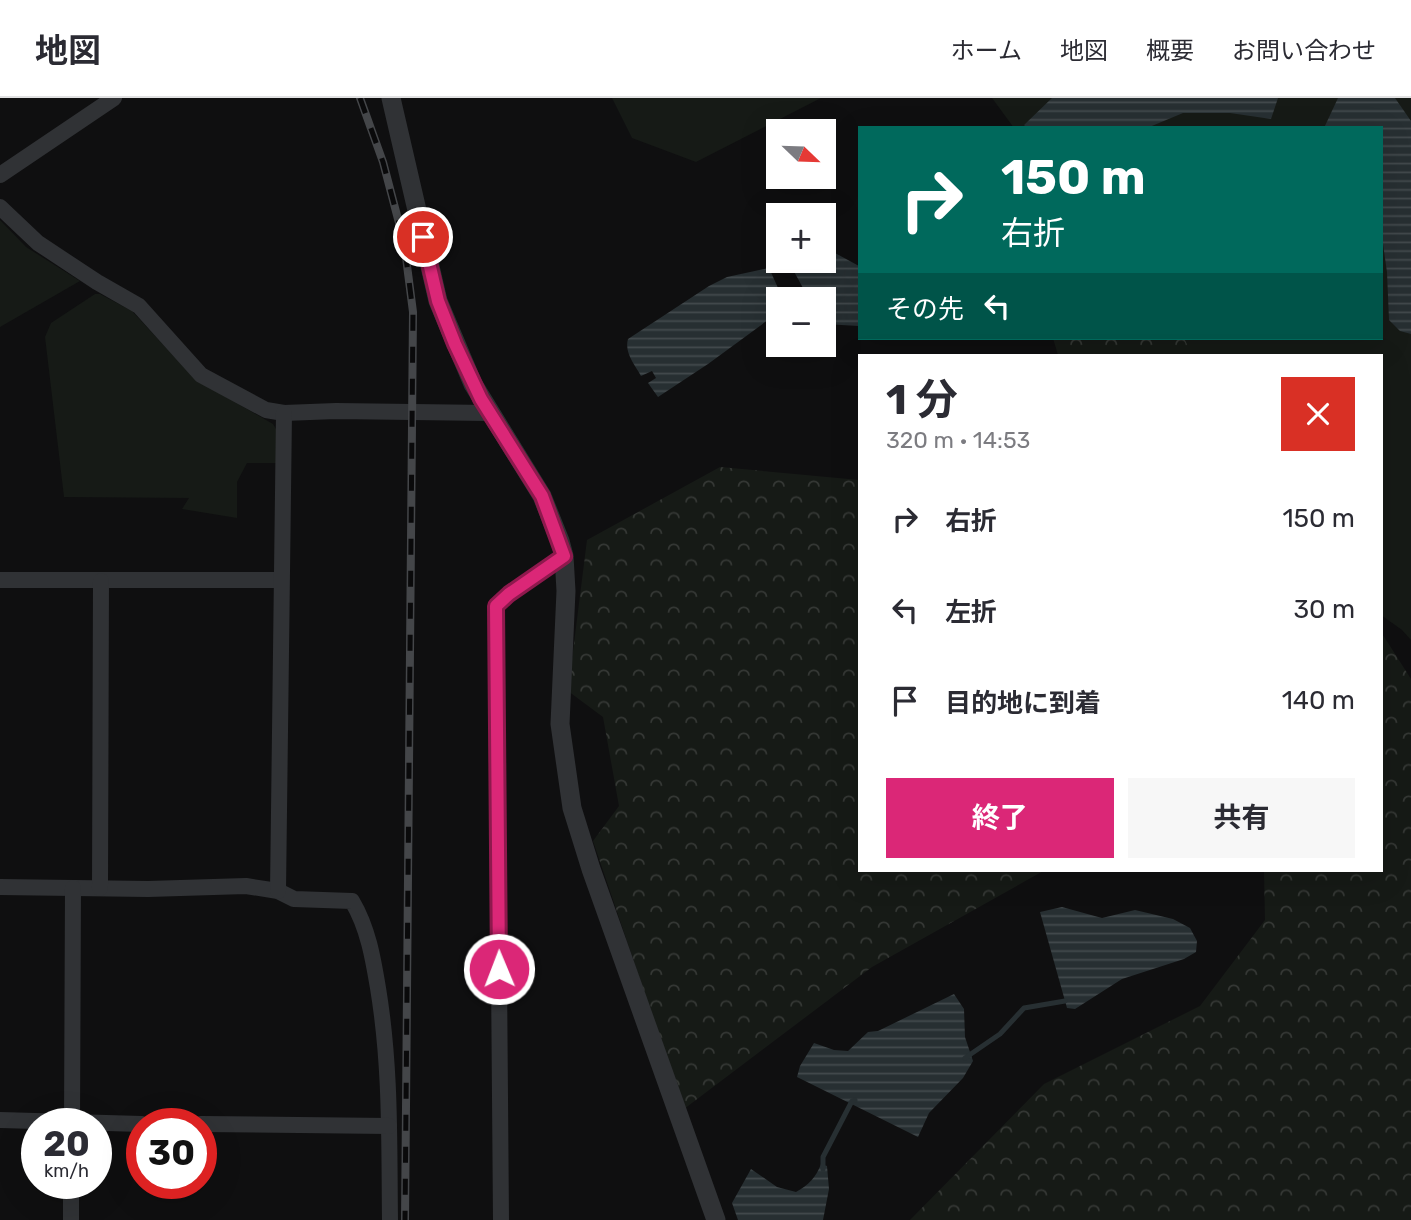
<!DOCTYPE html>
<html lang="ja">
<meta charset="utf-8">
<style>
:root{--surface:#fff;--page:#f7f7f7;--text:#2b2b33;--muted:#7c7c81;--line:#e1e1e2;--accent:#db2777}
body{margin:0;font-family:Rubik,"Noto Sans JP",sans-serif;background:var(--page);color:var(--text);height:100vh;display:flex;flex-direction:column;font-size:26px;white-space:nowrap}
*{box-sizing:border-box;margin:0}
p{font-size:23px;color:var(--muted)}
.icon{flex:none;width:38px;height:38px;fill:none;stroke:currentColor;stroke-width:2;stroke-linecap:round;stroke-linejoin:round}
.map{position:relative;flex:1;overflow:hidden}
.drawer{position:absolute;left:858px;top:256px;width:525px;height:518px;display:flex;flex-direction:column;background:var(--surface);border-radius:0px;box-shadow:0 7px 28px #0002}
.drawer>*{flex:none}
.guide{position:absolute;left:858px;top:28px;width:525px;height:214px;border-radius:0px;box-shadow:0 7px 28px #0002;background:#00695c;color:#fff;overflow:hidden}
.needle{width:46px;rotate:113deg}
.tools{position:absolute;left:766px;top:21px;display:grid;gap:14px}
.tools a{display:grid;place-items:center;width:70px;height:70px;border-radius:0px;background:var(--surface);box-shadow:0 7px 28px #0002;font-size:35px}
.speed{position:absolute;left:21px;top:1010px;display:flex;gap:14px;font-size:35px;font-weight:700;text-align:center}
.speed>*{display:grid;place-content:center;width:91px;height:91px;border-radius:50%;background:var(--surface);box-shadow:0 7px 28px #0002;line-height:1}
.speed small{font-size:18px;font-weight:400}
.speed .limit{border:10px solid #d22;background:#fff;color:#111}
.pin{position:absolute;display:grid;place-items:center;width:60px;height:60px;color:#fff;margin:-30px;border:4px solid #fff;border-radius:50%;box-shadow:0 2px 7px #0007}
.me{position:absolute;width:77px;margin:-38px;rotate:359deg;stroke-linejoin:round;filter:drop-shadow(0 0 5px #0008)}
.turn{display:flex;align-items:center;gap:24px;height:147px;padding:0 28px;font-size:32px}
.turn .icon{width:91px;height:91px;stroke-width:2.5}
.turn b{display:block;font-size:49px;line-height:60px}
.then{display:flex;align-items:center;height:66px;padding:0 28px;background:#0003;gap:14px;font-size:26px}
.round{display:grid;place-items:center;flex:none;width:74px;height:74px;border-radius:0px;background:var(--page)}
.summary{display:flex;align-items:center;justify-content:space-between;height:119px;padding:0 28px}
h1{font-size:42px;font-weight:700;line-height:52px}
.action{display:flex;gap:14px;margin-top:auto;padding:14px 28px}
.action a{flex:1;height:80px;border-radius:0px;background:var(--accent);color:#fff;font-size:28px;font-weight:700;line-height:80px;text-align:center}
.action a+a{background:var(--page);color:var(--text)}
ul{padding:0;list-style:none}
li{display:flex;align-items:center;gap:21px;height:91px;padding:0 28px}
li div{flex:1}
li b{display:block;font-size:26px}
li em{font-style:normal}
header{display:flex;align-items:center;gap:42px;box-sizing:border-box;height:98px;padding:0 35px;background:var(--surface);border-bottom:2px solid var(--line)}
header strong{font-size:33px}
nav{display:flex;gap:38px;margin-inline-start:auto;font-size:24px}
.map>svg:first-child{display:block}
.grass{fill:#161a16}
.forest{fill:url(#forest-crowns)}
.water{fill:url(#water-rules)}
.lines{fill:none;stroke-linecap:round;stroke-linejoin:round}
.stream{stroke:#272f32;stroke-width:5}
.minor{stroke:#303235;stroke-width:16}
.tertiary{stroke:#303235;stroke-width:19}
.rail-casing{stroke:#444649;stroke-width:8}
.rail{stroke:#0a0a0b;stroke-width:5;stroke-dasharray:16;stroke-linecap:butt}
.route-casing{stroke:#8e194d;stroke-width:18}
.route{stroke:#db2777;stroke-width:12}
</style>
<header>
<strong>地図</strong>
<nav><a>ホーム</a><a>地図</a><a>概要</a><a>お問い合わせ</a></nav>
</header>
<div class="map">
<svg width="1411" height="1122" viewBox="0 0 1411 1122">
<defs>
<pattern id="forest-crowns" width="20" height="18" patternUnits="userSpaceOnUse" patternTransform="scale(1.75)"><rect width="20" height="18" fill="#161a16"/><path d="M2 6a3 3 0 1 1 6 0M12 15a3 3 0 1 1 6 0" fill="none" stroke="#353835"/></pattern>
<pattern id="water-rules" width="6" height="5" patternUnits="userSpaceOnUse" patternTransform="scale(1.75)"><rect width="6" height="5" fill="#272f32"/><path d="M0 2.5h6" fill="none" stroke="#434a4d"/></pattern>
</defs>
<rect width="100%" height="100%" fill="#0f0f10"/>
<!-- grass -->
<g class="grass">
<path d="M612,0H821L696,64L632,40Z"/>
<path d="M992,0H1411V542L1402,532L1381,517V257H1137L1123,240H1381V30H1014Z"/>
<path d="M0,122L26,149L80,183L0,229Z"/>
<path d="M95,196H100L132,213L195,281L273,326L276,331L278,365H247L237,384V420L182,411L189,400L64,399L45,239L51,225Z"/>
</g>
<!-- forest -->
<g class="forest">
<path d="M1053,240H1184L1192,257H1058Z"/>
<path d="M720,369L859,382V772H1045L872,869L684,1011L593,743L619,708L603,619L568,593L587,442Z"/>
<path d="M1381,534L1411,581V1122H910L1044,986L1200,908L1265,822L1264,772H1381Z"/>
</g>
<!-- water -->
<g class="water">
<path d="M1052,0H1278L1271,21L1230,15H1183L1147,30H1027L1024,27Z"/>
<path d="M1338,0H1395L1411,23V236L1400,233L1389,222L1387,174L1381,132V30H1324Z"/>
<path d="M824,149L859,168V228L824,226V201H809L791,168L793,163H824Z"/>
<path d="M769,170L783,201H779V209L772,219L708,266L658,299L648,285L656,280L652,273L641,278C635,267 624,255 628,241L709,188L727,179Z"/>
<path d="M1062,809L1102,820L1135,812L1173,821L1190,830L1197,843L1196,854L1184,861L1122,881L1075,911L1067,910L1040,814Z"/>
<path d="M954,896L964,911L965,939L973,963L963,980L929,1015L918,1039L797,979L800,968L814,945L834,952L848,953L868,934L878,933Z"/>
<path d="M821,1066L827,1068L829,1091L823,1122H738L732,1105L751,1071L777,1089L796,1094C809,1087 816,1079 821,1066Z"/>
</g>
<g class="lines">
<!-- stream -->
<g class="stream">
<path d="M965,960L1000,936L1024,910L1065,903"/>
<path d="M823,1071V1059L852,1003L855,1002"/>
</g>
<!-- minor -->
<g class="minor">
<path d="M0,77L114,0"/>
<path d="M0,109L38,145L97,184L139,208L201,277L266,312L284,315L336,313L489,315"/>
<path d="M0,482H281"/>
<path d="M0,789L148,791L246,788L278,793L294,801L352,803C368,830 373,860 378,890C391,969 389,1043 390,1122"/>
<path d="M100,790L101,483"/>
<path d="M278,793L284,315"/>
<path d="M0,1022L142,1026"/>
<path d="M72,1026L73,790"/>
<path d="M201,1026L389,1028"/>
<path d="M71,1122V1085"/>
<path d="M501,1122L496,508L509,496L564,458"/>
</g>
<!-- tertiary -->
<path class="tertiary" d="M391,0L438,203L473,286L542,398L560,443L564,458L566,493L560,626L572,710L591,771L716,1122"/>
<!-- rail casing -->
<g class="rail-casing">
<path id="rail" d="M360,0L383,64L404,144L413,214L405,1122"/>
</g>
<!-- rail -->
<use href="#rail" class="rail"/>
</g>
<g class="lines">
<!-- route casing -->
<g class="route-casing">
<path id="route" d="M423,139L438,203L455,246L481,301L542,398L564,458L509,496L496,508L499,871"/>
</g>
<!-- route -->
<use href="#route" class="route"/>
</g>
</svg>
<div class="tools">
<a><svg class="needle" viewBox="-14 -14 28 28"><path d="M0-13l5 13h-10z" fill="#e53935"/><path d="M0 13l5-13h-10z" fill="#7c7c81"/></svg></a>
<a>+</a>
<a>−</a>
</div>
<div class="speed"><div>20<small>km/h</small></div><div class="limit">30</div></div>
<div class="pin" style="left:423px;top:139px;background:#d93025"><svg class="icon" aria-label="arrive" viewBox="0 0 24 24"><path d="M6 21V4h12l-3 4 3 4H6"/></svg></div>
<svg class="me" style="left:499px;top:871px" viewBox="-20 -20 40 40"><circle r="17" fill="#db2777" stroke="#fff" stroke-width="3"/><path d="M0-11L8 9 0 5-8 9z" fill="#fff"/></svg>
<div class="guide">
<div class="turn"><svg class="icon" aria-label="right" viewBox="0 0 24 24"><path d="M7 20v-9h11M14 6l5 5-5 5"/></svg><div><b>150 m</b>右折</div></div>
<div class="then">その先<svg class="icon" aria-label="left" viewBox="0 0 24 24"><path d="M17 20v-9H6M10 6l-5 5 5 5"/></svg></div>
</div>
<section class="drawer">
<div class="summary"><div><h1>1 分</h1><p>320 m · 14:53</p></div><a class="round" style="background:#d93025;color:#fff"><svg class="icon" aria-label="close" viewBox="0 0 24 24"><path d="M6 6l12 12M18 6L6 18"/></svg></a></div>
<ul>
<li><svg class="icon" aria-label="right" viewBox="0 0 24 24"><path d="M7 20v-9h11M14 6l5 5-5 5"/></svg><div><b>右折</b></div><em>150 m</em></li>
<li><svg class="icon" aria-label="left" viewBox="0 0 24 24"><path d="M17 20v-9H6M10 6l-5 5 5 5"/></svg><div><b>左折</b></div><em>30 m</em></li>
<li><svg class="icon" aria-label="arrive" viewBox="0 0 24 24"><path d="M6 21V4h12l-3 4 3 4H6"/></svg><div><b>目的地に到着</b></div><em>140 m</em></li>
</ul>
<div class="action"><a>終了</a><a>共有</a></div>
</section>
</div>
